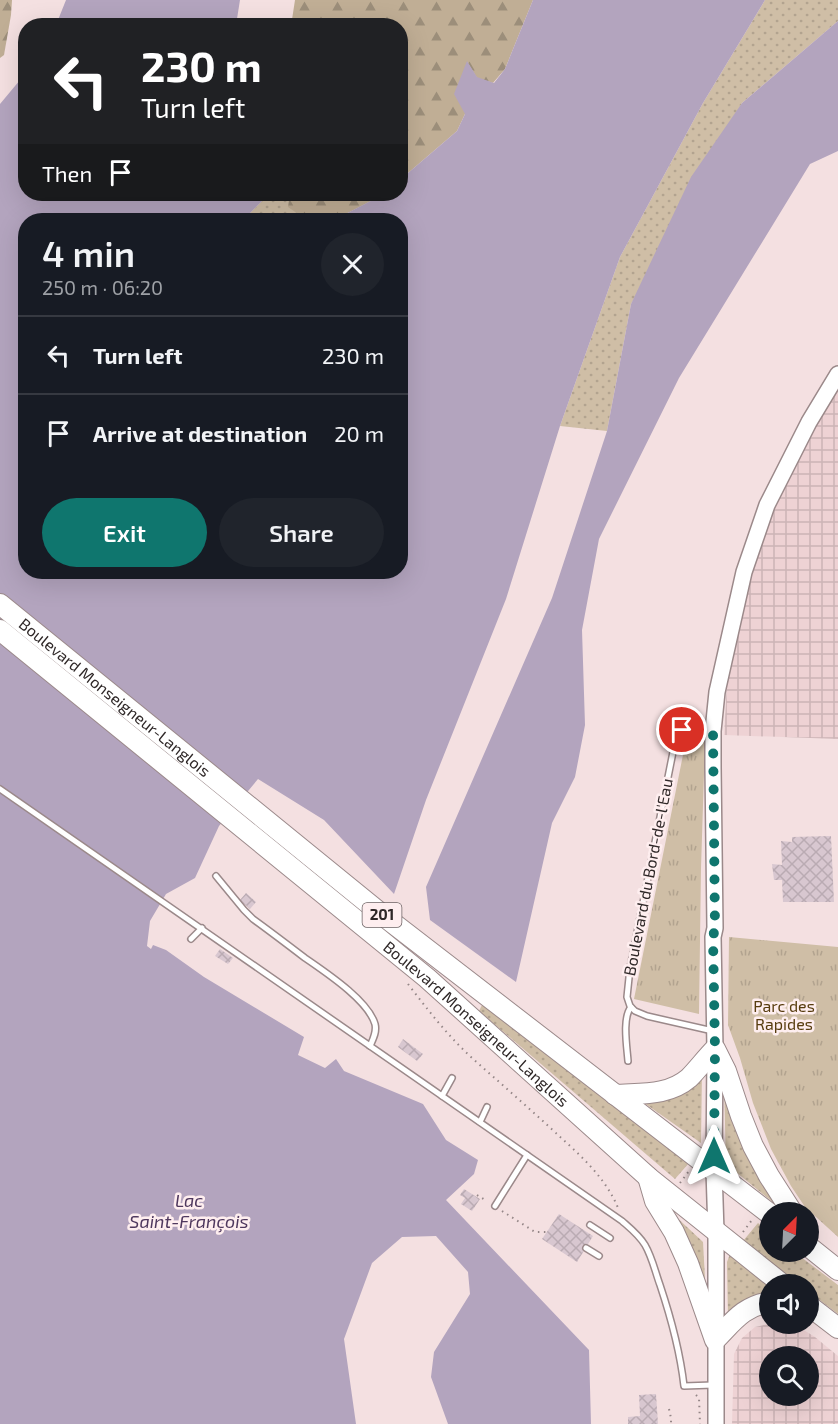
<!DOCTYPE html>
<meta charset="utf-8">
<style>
:root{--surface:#171b24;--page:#20242c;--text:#f1f3f6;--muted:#9ea1a6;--line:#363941;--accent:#0f766e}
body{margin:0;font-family:"Exo 2",sans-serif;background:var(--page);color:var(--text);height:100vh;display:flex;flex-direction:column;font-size:22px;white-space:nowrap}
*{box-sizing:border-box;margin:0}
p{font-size:20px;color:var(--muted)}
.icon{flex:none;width:33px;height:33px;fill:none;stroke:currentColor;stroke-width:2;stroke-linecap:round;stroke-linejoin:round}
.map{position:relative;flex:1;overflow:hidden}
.sheet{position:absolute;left:18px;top:213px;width:390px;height:366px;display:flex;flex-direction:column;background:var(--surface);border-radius:24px;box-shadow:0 6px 24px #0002}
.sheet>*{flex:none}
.banner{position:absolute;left:18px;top:18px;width:390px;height:183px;border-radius:24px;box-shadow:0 6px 24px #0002;background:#202124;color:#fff;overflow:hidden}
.needle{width:39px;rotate:24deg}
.fabs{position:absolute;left:759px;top:1202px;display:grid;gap:12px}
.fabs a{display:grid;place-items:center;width:60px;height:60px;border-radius:50%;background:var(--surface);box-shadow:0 6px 24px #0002;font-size:30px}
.pin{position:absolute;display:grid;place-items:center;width:51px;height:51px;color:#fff;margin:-26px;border:3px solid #fff;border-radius:50%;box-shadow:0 2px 6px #0007}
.me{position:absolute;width:66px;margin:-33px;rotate:0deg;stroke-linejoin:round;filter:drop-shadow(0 0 4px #0008)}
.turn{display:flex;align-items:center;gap:21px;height:126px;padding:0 24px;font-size:27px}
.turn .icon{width:78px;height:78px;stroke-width:2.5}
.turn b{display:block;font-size:42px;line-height:51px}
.then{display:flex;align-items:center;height:57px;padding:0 24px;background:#0003;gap:12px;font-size:22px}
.round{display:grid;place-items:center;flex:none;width:63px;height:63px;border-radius:32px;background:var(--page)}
.head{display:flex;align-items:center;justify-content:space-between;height:102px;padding:0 24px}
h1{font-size:36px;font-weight:600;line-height:45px}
.button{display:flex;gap:12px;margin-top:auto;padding:12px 24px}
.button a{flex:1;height:69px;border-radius:36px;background:var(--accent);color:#fff;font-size:24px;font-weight:600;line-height:69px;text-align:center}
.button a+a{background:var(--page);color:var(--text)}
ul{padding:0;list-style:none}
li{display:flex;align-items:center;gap:18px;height:78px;padding:0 24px;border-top:2px solid var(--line)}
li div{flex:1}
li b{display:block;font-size:22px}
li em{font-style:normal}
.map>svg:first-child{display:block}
.industrial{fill:url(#industrial-grid);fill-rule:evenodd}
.grass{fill:url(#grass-dots)}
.forest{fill:url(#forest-firs)}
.park{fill:url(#park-tufts)}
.water{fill:#b3a4be}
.building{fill:url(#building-cross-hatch)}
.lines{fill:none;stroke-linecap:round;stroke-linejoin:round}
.lane-casing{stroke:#9b898a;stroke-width:8}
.secondary-casing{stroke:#9b898a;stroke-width:18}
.highway-casing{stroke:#9b898a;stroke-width:22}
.path{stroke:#948687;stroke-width:2;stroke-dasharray:1.5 4.5;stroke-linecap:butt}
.lane{stroke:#fff;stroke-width:5}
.secondary{stroke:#fff;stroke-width:15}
.highway{stroke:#fff;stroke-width:20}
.route{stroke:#0f766e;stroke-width:10;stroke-dasharray:0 18}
.labels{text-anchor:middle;stroke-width:5;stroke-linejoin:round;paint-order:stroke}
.shield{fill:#feeeef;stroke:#6d6364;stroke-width:1.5}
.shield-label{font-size:15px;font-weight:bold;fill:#2f2828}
.street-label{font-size:16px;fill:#2f2828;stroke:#feeeef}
.park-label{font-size:16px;fill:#573c0e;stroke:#feeeef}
.water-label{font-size:18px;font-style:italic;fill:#4f385e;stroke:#feeeef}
</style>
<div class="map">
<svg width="838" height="1424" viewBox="0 0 838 1424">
<defs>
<pattern id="industrial-grid" width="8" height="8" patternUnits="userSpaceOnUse" patternTransform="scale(1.5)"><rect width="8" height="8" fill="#eed2d4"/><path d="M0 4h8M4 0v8" fill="none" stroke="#ccb4b6"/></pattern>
<pattern id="grass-dots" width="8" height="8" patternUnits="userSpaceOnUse" patternTransform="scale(1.5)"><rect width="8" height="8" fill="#cfbea6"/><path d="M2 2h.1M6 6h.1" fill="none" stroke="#b2a38f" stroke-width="1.8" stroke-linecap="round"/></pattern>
<pattern id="forest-firs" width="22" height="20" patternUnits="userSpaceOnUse" patternTransform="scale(1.5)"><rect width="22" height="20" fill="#c0ae95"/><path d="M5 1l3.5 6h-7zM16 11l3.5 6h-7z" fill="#9c8e7a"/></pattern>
<pattern id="park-tufts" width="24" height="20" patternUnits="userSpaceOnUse" patternTransform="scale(1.5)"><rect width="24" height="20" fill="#cfbea6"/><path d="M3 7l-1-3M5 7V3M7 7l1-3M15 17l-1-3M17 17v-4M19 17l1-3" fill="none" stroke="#b2a38f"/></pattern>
<pattern id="building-cross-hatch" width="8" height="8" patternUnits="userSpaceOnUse" patternTransform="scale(1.5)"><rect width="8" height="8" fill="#d8c7d0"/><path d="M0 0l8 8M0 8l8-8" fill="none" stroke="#baabb3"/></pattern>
</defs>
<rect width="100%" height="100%" fill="#f4e0e1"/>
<!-- industrial -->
<g class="industrial">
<path d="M838,374V739L724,735L730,634L767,505Z"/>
<path d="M772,1323L794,1324L815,1337L838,1356V1424H732L734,1354L742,1338L755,1327ZM770,1356H808V1395H770Z"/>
</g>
<!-- grass -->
<g class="grass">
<path d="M765,0H838V21L742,103L631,304L607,431L560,426L620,257L703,103Z"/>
<path d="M269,194H384L334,220H243Z"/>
<path d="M482,1005L484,1006L689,1163L675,1179L479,1011Z"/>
<path d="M702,1071L701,1143L640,1100Z"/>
<path d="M724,1084L785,1212L726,1164Z"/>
<path d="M672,1213L703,1242L706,1297Z"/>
<path d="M758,1223L769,1232L770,1251H793L838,1285V1314L809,1292L808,1284H798L743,1241Z"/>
<path d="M730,1254L769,1285L770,1295L728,1319L727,1262Z"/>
</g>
<!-- forest -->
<g class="forest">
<path d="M0,0H12L11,15L4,55L0,58Z"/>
<path d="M295,0H533L505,69L493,83L477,78L467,62L465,114L457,131L401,179L400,26H291Z"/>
<path d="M290,194H384L334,220H307L288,207Z"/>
</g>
<!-- park -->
<g class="park">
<path d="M693,735L700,737L705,743L701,868L699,1014L634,999L686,740Z"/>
<path d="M729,937L838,947V1237L805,1207L791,1186L771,1149L753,1103L740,1058L728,1025Z"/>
</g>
<!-- water -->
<g class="water">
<path d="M66,0H240L236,25H56Z"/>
<path d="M533,0H765L703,103L620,257L560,426L506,599L426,800L394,894L324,820L258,779L219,826L195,878L166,894L150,921L147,946L151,949L153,945L166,950L204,977L304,1037L298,1055L325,1068L336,1059L344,1071L423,1104L446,1140L478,1160L474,1174L446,1200L589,1350L591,1424H448L431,1377L434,1352L470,1294L468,1272L436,1236L402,1237L372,1263L344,1339L356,1424H0V104L25,74L26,194H269L243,220H26V572H400V220H334L384,194H400L401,179L457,131L465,114L454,94L467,61L477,77L494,83L505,69Z"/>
<path d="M838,21V151L810,164L679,378L599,539L582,630L585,725L575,777L552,823L516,982L430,920L426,887L552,598L607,431L631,304L691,177L742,103Z"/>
</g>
<!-- building -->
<g class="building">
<path d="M831,836L834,902H783L782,880H774L772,864L782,865L781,841L792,842V837Z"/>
<path d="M246,893L256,902L250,909L240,900Z"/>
<path d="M220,949L233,958L228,964L215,956Z"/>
<path d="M403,1039L423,1054L417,1061L398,1047Z"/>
<path d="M464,1189L480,1199L472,1211L461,1204L465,1198L460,1195Z"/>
<path d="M559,1214L593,1236L577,1262L542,1239Z"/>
<path d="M656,1394L658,1424H628V1417L640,1416L639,1395Z"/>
</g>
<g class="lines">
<!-- lane casing -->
<g class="lane-casing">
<g id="lane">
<path d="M712,731C698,729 685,724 676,737L630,968L627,997L630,1006L635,1011L647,1016L713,1031"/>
<path d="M0,789L622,1221C630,1228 639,1235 645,1245C652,1257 655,1271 660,1285C671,1318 680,1351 684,1386L713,1385"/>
<path d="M216,876L244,910L253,919C271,932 288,945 305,958C325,972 368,1000 375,1024C377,1032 373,1039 370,1046"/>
<path d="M191,939L202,928"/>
<path d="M628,1061C627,1047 622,1018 631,1007"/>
<path d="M442,1096L452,1078"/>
<path d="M480,1122L487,1107"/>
<path d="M495,1206L527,1155"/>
<path d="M590,1225L610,1238"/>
<path d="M586,1248L599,1256"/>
</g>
</g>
<!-- secondary casing -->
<g class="secondary-casing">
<path id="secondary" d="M716,1424V1232L714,1170L715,1049L713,937L715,928L713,767V731L717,692L744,572L767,505L809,422L838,374"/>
</g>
<!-- highway casing -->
<g class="highway-casing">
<g id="highway">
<path id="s1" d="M0,604L385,917L770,1214"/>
<path id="s2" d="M0,630L427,978L648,1177L782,1284"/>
<path d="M615,1095C641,1093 668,1096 689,1078C698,1069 706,1058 715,1049L726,1071L741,1116L753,1146L769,1176L792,1212"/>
<path d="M648,1177L655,1201L674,1232L688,1263L715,1340C733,1322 743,1306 770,1302"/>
<path d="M808,1246L838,1270"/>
<path d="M808,1305L838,1328"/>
</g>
</g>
<!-- path -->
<g class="path">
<path d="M408,984C428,1010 447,1035 471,1057C500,1083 529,1108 557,1134C580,1155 606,1178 618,1208"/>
<path d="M680,1183L689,1171"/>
<path d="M477,1195L487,1201"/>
<path d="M502,1211L535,1232H547"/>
<path d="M743,1232L752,1220"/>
<path d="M696,1395L699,1398L700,1424"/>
<path d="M669,1409L671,1418V1424"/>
</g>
<!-- lane -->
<use href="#lane" class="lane"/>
<!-- secondary -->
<use href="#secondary" class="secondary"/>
<!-- highway -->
<use href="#highway" class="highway"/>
</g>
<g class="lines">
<!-- route -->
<path class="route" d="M682,730L688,728L713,731L715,928L713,937L715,1049L714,1156"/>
</g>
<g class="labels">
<!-- shield labels -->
<rect class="shield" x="362.5" y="903" width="39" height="24" rx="4.5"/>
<g class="shield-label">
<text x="382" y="920">201</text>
</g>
<!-- street labels -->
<g class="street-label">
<text dy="6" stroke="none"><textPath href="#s1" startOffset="148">Boulevard Monseigneur-Langlois</textPath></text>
<text transform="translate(648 877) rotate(-79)" y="6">Boulevard du Bord-de-l'Eau</text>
<text dy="6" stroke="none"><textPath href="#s2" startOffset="618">Boulevard Monseigneur-Langlois</textPath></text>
</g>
<!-- park labels -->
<g class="park-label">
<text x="784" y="1012">Parc des<tspan x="784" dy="18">Rapides</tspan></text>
</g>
<!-- water labels -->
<g class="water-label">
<text x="189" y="1207">Lac<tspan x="189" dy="21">Saint-François</tspan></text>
</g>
</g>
</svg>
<div class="fabs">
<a><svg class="needle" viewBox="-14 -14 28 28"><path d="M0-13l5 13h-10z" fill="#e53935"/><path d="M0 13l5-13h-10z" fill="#9ea1a6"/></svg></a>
<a><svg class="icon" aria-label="sound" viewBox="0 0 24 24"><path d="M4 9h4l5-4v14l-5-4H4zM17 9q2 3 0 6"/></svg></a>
<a><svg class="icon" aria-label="search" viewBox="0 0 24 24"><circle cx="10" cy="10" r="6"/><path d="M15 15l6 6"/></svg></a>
</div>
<div class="pin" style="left:682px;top:730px;background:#d93025"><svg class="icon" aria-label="arrive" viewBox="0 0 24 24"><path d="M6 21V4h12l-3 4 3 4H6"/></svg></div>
<svg class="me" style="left:714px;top:1156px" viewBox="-20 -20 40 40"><path d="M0-17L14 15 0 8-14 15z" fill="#0f766e" stroke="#fff" stroke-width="4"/></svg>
<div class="banner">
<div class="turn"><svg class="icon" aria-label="left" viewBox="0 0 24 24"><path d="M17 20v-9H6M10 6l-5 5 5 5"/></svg><div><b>230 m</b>Turn left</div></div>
<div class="then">Then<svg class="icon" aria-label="arrive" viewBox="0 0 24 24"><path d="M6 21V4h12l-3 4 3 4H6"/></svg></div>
</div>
<section class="sheet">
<div class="head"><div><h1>4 min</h1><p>250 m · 06:20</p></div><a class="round"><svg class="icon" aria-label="close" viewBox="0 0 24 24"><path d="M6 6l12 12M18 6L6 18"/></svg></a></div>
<ul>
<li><svg class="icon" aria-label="left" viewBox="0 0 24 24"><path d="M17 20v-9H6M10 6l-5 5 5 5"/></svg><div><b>Turn left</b></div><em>230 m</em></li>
<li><svg class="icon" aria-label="arrive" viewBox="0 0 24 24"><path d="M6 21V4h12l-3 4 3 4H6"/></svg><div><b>Arrive at destination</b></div><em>20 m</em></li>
</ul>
<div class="button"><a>Exit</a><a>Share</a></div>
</section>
</div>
